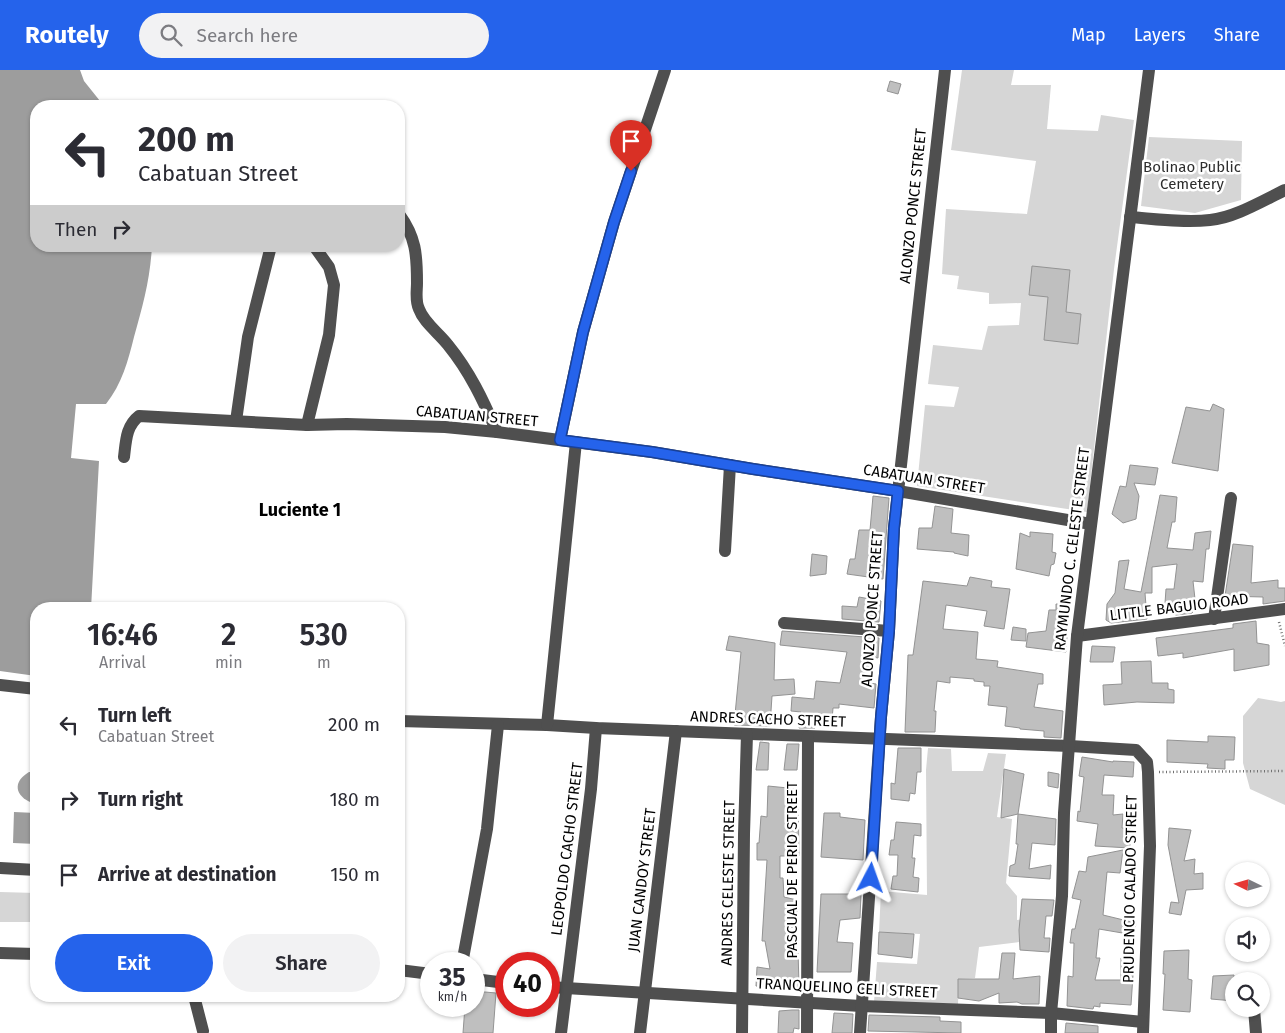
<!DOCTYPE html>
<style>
:root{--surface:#fff;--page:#f2f2f3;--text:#2b2b33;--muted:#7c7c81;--accent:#2563eb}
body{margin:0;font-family:"Fira Sans",sans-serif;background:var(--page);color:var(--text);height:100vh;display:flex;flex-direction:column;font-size:19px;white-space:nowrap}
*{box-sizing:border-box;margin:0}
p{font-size:16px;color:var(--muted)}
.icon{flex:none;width:28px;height:28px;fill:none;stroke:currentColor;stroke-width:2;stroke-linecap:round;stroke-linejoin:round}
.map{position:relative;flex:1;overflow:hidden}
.drawer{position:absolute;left:30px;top:532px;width:375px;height:400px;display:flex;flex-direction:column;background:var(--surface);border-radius:20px;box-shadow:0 1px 4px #0004}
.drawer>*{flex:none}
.hud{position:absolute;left:30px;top:30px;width:375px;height:152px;border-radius:20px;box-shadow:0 1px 4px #0004;background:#fff;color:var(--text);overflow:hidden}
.needle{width:32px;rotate:275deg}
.controls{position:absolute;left:1225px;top:792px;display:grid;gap:10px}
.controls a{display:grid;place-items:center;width:45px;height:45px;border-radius:50%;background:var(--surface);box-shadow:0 1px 4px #0004;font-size:25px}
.speed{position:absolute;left:420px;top:882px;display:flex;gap:10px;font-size:25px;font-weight:700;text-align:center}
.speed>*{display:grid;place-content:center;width:65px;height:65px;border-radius:50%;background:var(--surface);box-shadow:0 1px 4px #0004;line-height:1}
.speed small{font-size:12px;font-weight:400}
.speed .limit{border:8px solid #d22;background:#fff;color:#111}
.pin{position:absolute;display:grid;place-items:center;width:42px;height:42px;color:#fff;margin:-51px -21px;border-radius:50% 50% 50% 0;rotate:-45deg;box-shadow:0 0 5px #0007}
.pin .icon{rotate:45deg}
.me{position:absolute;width:55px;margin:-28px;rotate:4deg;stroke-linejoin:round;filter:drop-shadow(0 0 4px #0008)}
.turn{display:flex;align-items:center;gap:18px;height:105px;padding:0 25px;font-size:22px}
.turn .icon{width:65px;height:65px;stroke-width:2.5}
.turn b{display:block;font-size:35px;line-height:42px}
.then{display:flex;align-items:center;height:48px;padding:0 25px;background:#0003;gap:10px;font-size:19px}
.eta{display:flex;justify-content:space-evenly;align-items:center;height:85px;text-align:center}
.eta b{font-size:30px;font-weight:600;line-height:35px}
.button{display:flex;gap:10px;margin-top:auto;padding:10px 25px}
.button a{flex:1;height:58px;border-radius:30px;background:var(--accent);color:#fff;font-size:20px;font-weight:600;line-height:58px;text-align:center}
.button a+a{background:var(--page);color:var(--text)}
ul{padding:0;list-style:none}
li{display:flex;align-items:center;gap:15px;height:75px;padding:0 25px}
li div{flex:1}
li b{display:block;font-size:19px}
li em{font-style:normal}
header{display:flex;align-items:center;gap:30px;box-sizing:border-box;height:70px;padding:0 25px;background:var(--accent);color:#fff}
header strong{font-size:24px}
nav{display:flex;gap:28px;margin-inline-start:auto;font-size:18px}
.search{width:350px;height:45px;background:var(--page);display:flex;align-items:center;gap:12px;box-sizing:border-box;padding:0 18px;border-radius:28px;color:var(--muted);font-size:19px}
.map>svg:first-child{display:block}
.green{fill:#d6d6d6}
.water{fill:#9d9d9d}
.building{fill:#bfbfbf;stroke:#939393}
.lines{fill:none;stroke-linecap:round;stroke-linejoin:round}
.path{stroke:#717171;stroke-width:2.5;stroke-dasharray:1 2.5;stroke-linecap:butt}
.minor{stroke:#4f4f4f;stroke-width:12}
.route-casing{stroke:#184099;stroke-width:12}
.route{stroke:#2563eb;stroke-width:9}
.labels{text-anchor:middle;stroke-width:5;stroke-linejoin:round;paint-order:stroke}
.park-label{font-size:15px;fill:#2d2d2d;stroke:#fff}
.street-label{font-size:15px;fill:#000;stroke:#fff}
.quarter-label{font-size:18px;font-weight:bold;fill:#000;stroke:#fff}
</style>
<header>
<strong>Routely</strong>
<div class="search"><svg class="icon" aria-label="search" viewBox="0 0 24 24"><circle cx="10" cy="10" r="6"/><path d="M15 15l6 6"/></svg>Search here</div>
<nav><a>Map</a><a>Layers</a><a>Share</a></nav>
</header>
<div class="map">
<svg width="1285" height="963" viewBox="0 0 1285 963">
<rect width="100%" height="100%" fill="#fff"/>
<!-- green -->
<g class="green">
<path d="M962,0H1014L1011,15H1051L1047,59L1098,61L1101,45L1134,50L1114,199L1087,442L917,416L925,335L954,337L959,317L928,314L933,275L982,280L988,256L1019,255L1021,233L989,234V223L957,219L959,206L942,204L946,139L1027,144L1036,91L951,80Z"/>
<path d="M1149,67L1242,71L1241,130L1195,143L1141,136Z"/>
<path d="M1258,628L1281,632L1285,631V735L1250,719L1243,693V646Z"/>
<path d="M928,678L951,679L952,701H983L988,683L1006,684L997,747L1012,749L1006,813L1017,826V850L1032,848L1019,860V872L979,877L975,908L959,909L958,934L874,932L877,892L917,894L920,864L879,862L881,821L927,825L926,700Z"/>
<path d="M0,822L36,823L35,852H0Z"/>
</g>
<!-- water -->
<g class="water">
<path d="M0,0H80L84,11L104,36H36V176H152C150,210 143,235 134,267C128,291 122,314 106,334H76L71,388L99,391L91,539H36V606L0,601Z"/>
<path d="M29,702H36V732L32,733C15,726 12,712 29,702Z"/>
<path d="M14,742L36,743V774L13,773Z"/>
</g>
<!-- building -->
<g class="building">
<path d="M890,11L901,14L898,24L887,21Z"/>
<path d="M1032,196L1070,200L1066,242L1081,244L1078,274L1044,270L1048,227L1029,225Z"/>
<path d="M1213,334L1224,339L1218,401L1172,393L1186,337L1210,341Z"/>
<path d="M1130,395L1158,398L1155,415L1134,413L1139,426L1136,449L1123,453L1112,444L1120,416L1126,417Z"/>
<path d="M1160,425L1177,427L1175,452H1172L1167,478L1193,480L1195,463L1211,461L1209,479H1206L1203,512L1193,511L1196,538L1192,543L1176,545L1170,542L1165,533L1166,519H1174L1177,494L1152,497V523H1145L1147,549L1111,553L1106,550L1107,534L1115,523L1119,491L1129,490L1124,519L1141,522Z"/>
<path d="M873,426L889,428L883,509L847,504L850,489H855L859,460H870Z"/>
<path d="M935,436L953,439L951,463L969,465L968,486L954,483V482L917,479L919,458H932Z"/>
<path d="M1030,462L1053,464L1052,482L1056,483L1054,494L1051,495L1049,506L1016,499L1020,463L1030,467Z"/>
<path d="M1233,474L1253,476L1251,513L1278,510V518H1285V531L1263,534V527L1225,526Z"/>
<path d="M812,484L827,486L826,504L810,506Z"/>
<path d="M970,507L992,511L991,517L1010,519L1004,559L984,556L987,541L946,535L943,559L978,562L976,589L998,591L997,597L1043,604V614H1038L1034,637L1063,641L1061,668L1044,667V661L1020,659V658L1005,656L1007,637L988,635L990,616H984V612L974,611V609L950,607V613L937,611L934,641H936L935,662H905L908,585H913L923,511L967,516Z"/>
<path d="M859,527L881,531L879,552L842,549V536L857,537Z"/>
<path d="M1056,534L1069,535L1066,582L1026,577L1028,563L1046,561L1049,540H1056Z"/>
<path d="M1256,551L1257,573L1269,575V595L1234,601V579L1183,588V583L1158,586L1156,568L1233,558V554Z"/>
<path d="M1013,557L1026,559V571L1011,570Z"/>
<path d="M782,561L879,568L878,588L873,587L869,613L876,614L874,638L839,634V638H833L832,650L816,647L815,658H799L801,642L791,641L792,627L814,629L816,611L840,613L847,582L780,575Z"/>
<path d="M729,566L775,573L774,610L794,609L795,624L772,626L770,656L734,655L741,582L726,580Z"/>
<path d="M1092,576L1115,577L1113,592H1090Z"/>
<path d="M1151,591L1152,613H1168V619L1174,620V633L1137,632L1104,635L1103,615L1122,614L1121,592Z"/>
<path d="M1208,666L1235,667L1234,690H1225V699L1207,698L1208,694L1167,692V670L1208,672Z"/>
<path d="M760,672L769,673L768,700H756Z"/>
<path d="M787,674H799L797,700H784Z"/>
<path d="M898,678H921V702H917L915,724L910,723L909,731L891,729V713L895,714Z"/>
<path d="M1082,687L1113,692V691L1134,692L1133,707L1104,705L1102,725H1114L1113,745L1123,744L1122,758H1130V778L1095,776L1098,754L1077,751L1078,741L1080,742L1084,707L1079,706Z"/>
<path d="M1004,699L1024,704L1018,744L1001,748Z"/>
<path d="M1048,702L1059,704L1058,718L1048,716Z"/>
<path d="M768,716L798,719L799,786H780V808H783L784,827L797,830V857H790L785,879L798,880L799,916L779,920L780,918L756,916L757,897L770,899L765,871H762L767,790H757V773H759L761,746L767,747Z"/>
<path d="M824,743H840V747L865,750L863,790L821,787Z"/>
<path d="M1018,744L1056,749L1055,775L1032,773L1029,799L1051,795L1050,809L1009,806L1010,796L1015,794L1018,774H1016Z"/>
<path d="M896,752L921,754V766L914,765L912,788H915L913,807L919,808L918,822L891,819L893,806H897L898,785H889L891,770H894Z"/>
<path d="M1169,758L1191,760L1184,791L1195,789L1194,804L1203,803V819L1186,820L1181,845L1169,843L1171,832L1179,833L1168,775Z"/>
<path d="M1123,780L1120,803L1107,802L1103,845L1136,853L1134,865L1099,859L1096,888H1100L1095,910H1121V888L1134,890L1131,935L1100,933V937L1094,936L1093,939L1067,936L1068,906L1073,907L1074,873H1070L1072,859H1075L1081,830L1072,828L1079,801L1086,802L1088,787Z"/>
<path d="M821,824H861L860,848L840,850L837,872L853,873L851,902H817Z"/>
<path d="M1022,829L1054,830L1052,846H1046L1044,868H1050L1049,882L1020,880L1019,860Z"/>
<path d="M879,862L914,864L912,888L878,884Z"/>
<path d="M1189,880L1188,909L1192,910L1190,942L1163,940L1165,904H1163L1164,881Z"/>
<path d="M1002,883H1015L1013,909L1040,906L1039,934H1022L1017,932L999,933V923L979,931L958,928V909H999Z"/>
<path d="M1234,905V931L1211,929L1213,906Z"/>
<path d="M474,921L496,923L493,963H463L465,936H474Z"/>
<path d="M792,940H799V959L794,958L793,963H778L779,941Z"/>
<path d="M834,943L853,944L852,963H832Z"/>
<path d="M869,945L940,947V951L961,952V963L868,961Z"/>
<path d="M1066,953L1098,956V963H1065Z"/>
</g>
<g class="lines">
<!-- path -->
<g class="path">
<path d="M1279,552L1285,576"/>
<path d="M1159,702L1285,701"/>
</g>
<!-- minor -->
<g class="minor">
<path d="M399,144C416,167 417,185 417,213C417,221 415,231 419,239C424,253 439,263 448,275C470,302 483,330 497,362"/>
<path d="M1130,147C1156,149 1184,153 1210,150C1234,148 1264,130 1285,120"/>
<path d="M236,351L248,267L271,176"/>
<path d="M307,355L329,265L334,215L329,197L314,176"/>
<path d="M560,370L583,262L614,152L665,0"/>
<path d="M124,387C126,371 126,356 139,346L307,355L347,354L445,357L497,362L652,382L753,399L898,421L1091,454"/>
<path d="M725,481L730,395"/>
<path d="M1214,549L1231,428"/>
<path d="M784,553L889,561"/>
<path d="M1077,566L1285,539"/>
<path d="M0,615L36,619"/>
<path d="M399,651L547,655L596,658L1070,676L1136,680L1147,692L1148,702L1150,776L1143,963"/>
<path d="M547,655L576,372"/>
<path d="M0,798L36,800"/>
<path d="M0,883L36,884"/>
<path d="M462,894L487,759L498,655"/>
<path d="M399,900L431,904"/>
<path d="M474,909L506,913"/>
<path d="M549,917L861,936L1051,943L1143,952"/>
<path d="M194,926L203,961"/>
<path d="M1254,939L1256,963"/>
<path d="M561,963L591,719L596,658"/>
<path d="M640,963L676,661"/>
<path d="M742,963L744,764L747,664"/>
<path d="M807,963L808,667"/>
<path d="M860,963L881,647L889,561L894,458L945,0"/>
<path d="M1051,963V943L1062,826L1064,743L1077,566L1149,0"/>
</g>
</g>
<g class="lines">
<!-- route casing -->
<g class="route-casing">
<path id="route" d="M631,101L614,152L583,262L560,370L652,382L753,399L898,421L894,458L889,561L881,647L871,808"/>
</g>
<!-- route -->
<use href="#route" class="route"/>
</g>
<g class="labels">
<!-- park labels -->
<g class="park-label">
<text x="1192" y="102">Bolinao Public<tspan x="1192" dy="17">Cemetery</tspan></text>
</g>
<!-- street labels -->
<g class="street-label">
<text transform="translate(913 136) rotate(-84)" y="5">ALONZO PONCE STREET</text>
<text transform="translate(477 346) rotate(5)" y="5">CABATUAN STREET</text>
<text transform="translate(924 409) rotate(9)" y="5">CABATUAN STREET</text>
<text transform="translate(1072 479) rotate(-83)" y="5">RAYMUNDO C. CELESTE STREET</text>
<text transform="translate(1179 537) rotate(-7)" y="5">LITTLE BAGUIO ROAD</text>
<text transform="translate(872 539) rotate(-86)" y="5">ALONZO PONCE STREET</text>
<text transform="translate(768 649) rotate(2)" y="5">ANDRES CACHO STREET</text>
<text transform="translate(567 779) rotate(-83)" y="5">LEOPOLDO CACHO STREET</text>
<text transform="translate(792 800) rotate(-90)" y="5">PASCUAL DE PERIO STREET</text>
<text transform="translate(642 810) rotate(-83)" y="5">JUAN CANDOY STREET</text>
<text transform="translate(728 813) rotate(-89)" y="5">ANDRES CELESTE STREET</text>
<text transform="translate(1130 819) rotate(-89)" y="5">PRUDENCIO CALADO STREET</text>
<text transform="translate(847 918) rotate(3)" y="5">TRANQUELINO CELI STREET</text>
</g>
<!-- quarter labels -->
<g class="quarter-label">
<text x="300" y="446">Luciente 1</text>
</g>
</g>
</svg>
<div class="controls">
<a><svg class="needle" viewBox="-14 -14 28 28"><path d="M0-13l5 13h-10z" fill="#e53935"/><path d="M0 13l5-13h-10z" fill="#7c7c81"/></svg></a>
<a><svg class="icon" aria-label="sound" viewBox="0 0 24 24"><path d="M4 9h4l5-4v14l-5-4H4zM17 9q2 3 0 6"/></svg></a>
<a><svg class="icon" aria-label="search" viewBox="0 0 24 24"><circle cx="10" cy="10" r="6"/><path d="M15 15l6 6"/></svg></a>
</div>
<div class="speed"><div>35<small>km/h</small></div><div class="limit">40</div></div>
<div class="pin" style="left:631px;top:101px;background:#d93025"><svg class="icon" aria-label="arrive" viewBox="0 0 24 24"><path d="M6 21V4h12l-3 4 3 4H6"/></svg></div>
<svg class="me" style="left:871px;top:808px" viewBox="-20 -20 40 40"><path d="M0-17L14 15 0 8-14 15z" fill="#2563eb" stroke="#fff" stroke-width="4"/></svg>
<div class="hud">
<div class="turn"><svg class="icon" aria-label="left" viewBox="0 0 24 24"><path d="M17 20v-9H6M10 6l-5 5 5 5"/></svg><div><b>200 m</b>Cabatuan Street</div></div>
<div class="then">Then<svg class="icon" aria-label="right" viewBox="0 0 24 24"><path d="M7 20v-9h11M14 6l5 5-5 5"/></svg></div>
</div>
<section class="drawer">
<div class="eta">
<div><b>16:46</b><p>Arrival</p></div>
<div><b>2</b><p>min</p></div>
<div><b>530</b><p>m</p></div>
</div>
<ul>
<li><svg class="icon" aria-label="left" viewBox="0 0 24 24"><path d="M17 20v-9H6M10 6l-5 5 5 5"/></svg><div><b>Turn left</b><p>Cabatuan Street</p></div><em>200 m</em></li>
<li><svg class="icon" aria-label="right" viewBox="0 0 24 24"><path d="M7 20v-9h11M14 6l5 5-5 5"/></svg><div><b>Turn right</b></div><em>180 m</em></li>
<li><svg class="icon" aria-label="arrive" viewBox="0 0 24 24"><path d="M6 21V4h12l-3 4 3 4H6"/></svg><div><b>Arrive at destination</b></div><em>150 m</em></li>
</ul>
<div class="button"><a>Exit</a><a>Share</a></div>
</section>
</div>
